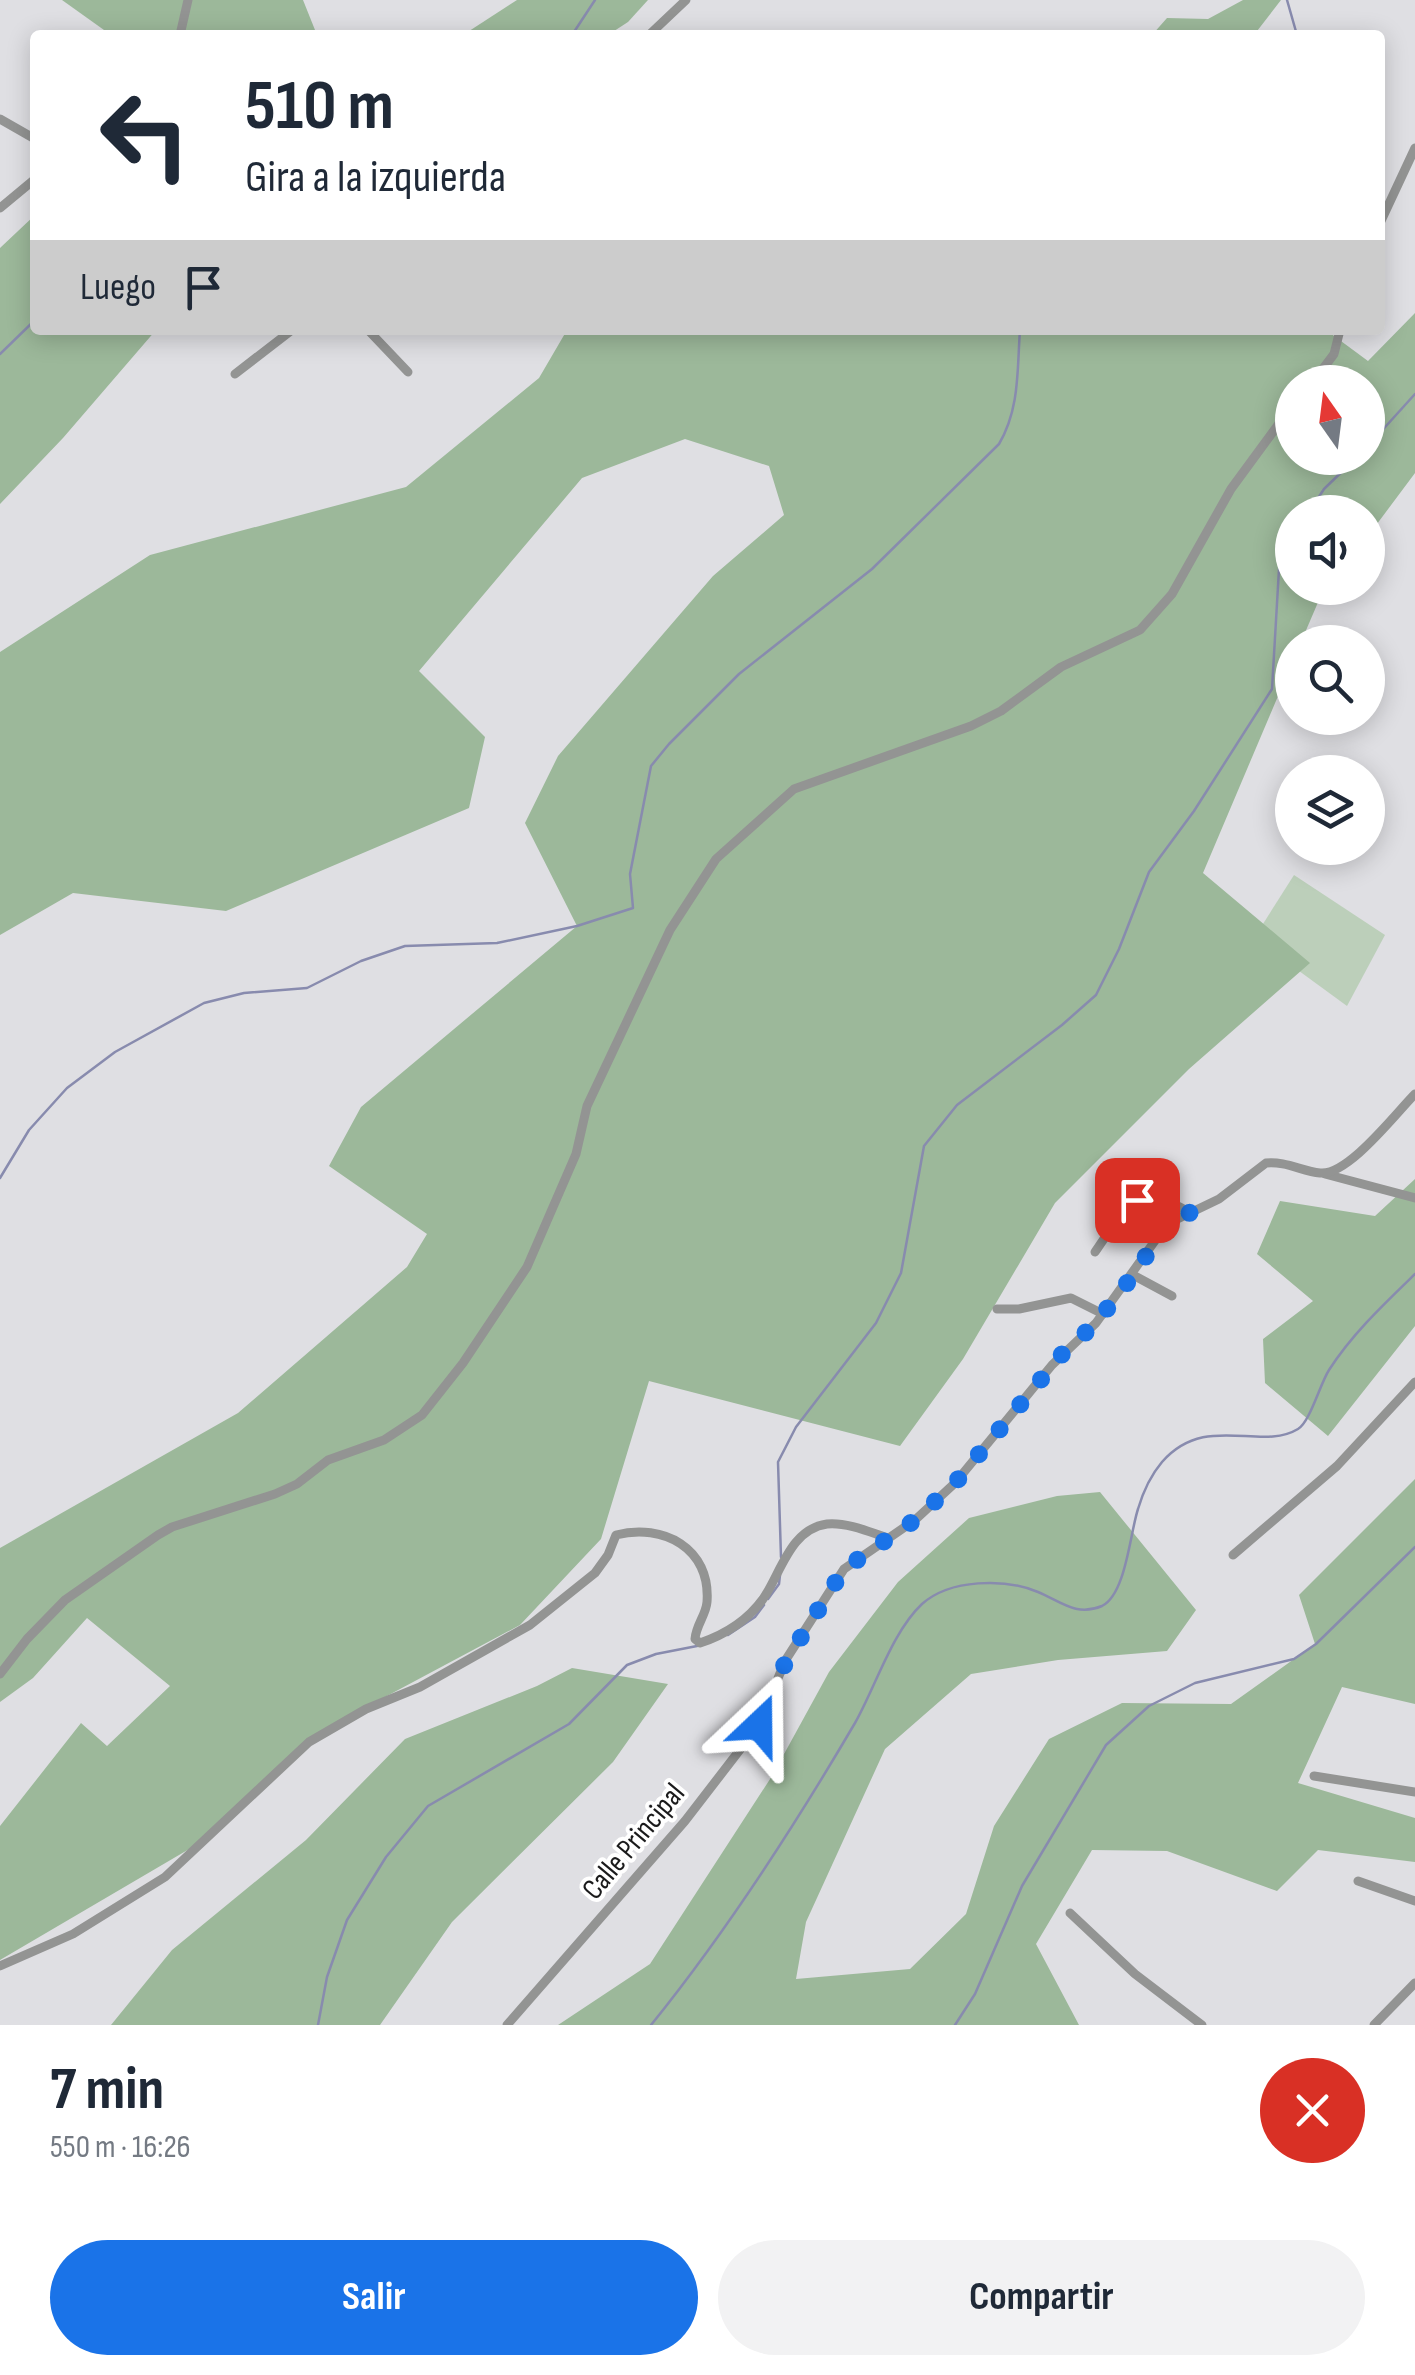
<!DOCTYPE html>
<html lang="es">
<meta charset="utf-8">
<style>
:root{--surface:#fff;--page:#f2f2f3;--text:#1f2937;--muted:#747a83;--accent:#1a73e8}
body{margin:0;font-family:"Sofia Sans Condensed",sans-serif;background:var(--page);color:var(--text);height:100vh;display:flex;flex-direction:column;font-size:38px;white-space:nowrap}
*{box-sizing:border-box;margin:0}
p{font-size:32px;color:var(--muted)}
.icon{flex:none;width:55px;height:55px;fill:none;stroke:currentColor;stroke-width:2;stroke-linecap:round;stroke-linejoin:round}
.map{position:relative;height:2025px;overflow:hidden}
.sheet{display:flex;flex-direction:column;background:var(--surface);flex:1}
.sheet>*{flex:none}
.guide{position:absolute;left:30px;top:30px;width:1355px;height:305px;border-radius:10px;box-shadow:0 5px 25px #0003;background:#fff;color:var(--text);overflow:hidden}
.needle{width:65px;rotate:346deg}
.tools{position:absolute;left:1275px;top:365px;display:grid;gap:20px}
.tools a{display:grid;place-items:center;width:110px;height:110px;border-radius:50%;background:var(--surface);box-shadow:0 5px 25px #0003;font-size:50px}
.pin{position:absolute;display:grid;place-items:center;width:85px;height:85px;color:#fff;margin:-42px;border-radius:20px;box-shadow:0 5px 15px #0006}
.me{position:absolute;width:110px;margin:-55px;rotate:23deg;stroke-linejoin:round;filter:drop-shadow(0 0 8px #0008)}
.turn{display:flex;align-items:center;gap:35px;height:210px;padding:0 50px;font-size:45px}
.turn .icon{width:130px;height:130px;stroke-width:2.5}
.turn b{display:block;font-size:70px;line-height:85px}
.then{display:flex;align-items:center;height:95px;padding:0 50px;background:#0003;gap:20px;font-size:38px}
.round{display:grid;place-items:center;flex:none;width:105px;height:105px;border-radius:52px;background:var(--page)}
.headline{display:flex;align-items:center;justify-content:space-between;height:170px;padding:0 50px}
h1{font-size:60px;font-weight:700;line-height:75px}
.action{display:flex;gap:20px;margin-top:auto;padding:20px 50px}
.action a{flex:1;height:115px;border-radius:60px;background:var(--accent);color:#fff;font-size:40px;font-weight:700;line-height:115px;text-align:center}
.action a+a{background:var(--page);color:var(--text)}
.map>svg:first-child{display:block}
.green{fill:#bccfba}
.forest{fill:#9cb89a;fill-rule:evenodd}
.lines{fill:none;stroke-linecap:round;stroke-linejoin:round}
.stream{stroke:#888bae;stroke-width:2.5}
.minor{stroke:#939493;stroke-width:9}
.route{stroke:#1a73e8;stroke-width:18;stroke-dasharray:0 32.4}
.labels{text-anchor:middle;stroke-width:8;stroke-linejoin:round;paint-order:stroke}
.street-label{font-size:30px;fill:#1a1a1b;stroke:#fff}
</style>
<div class="map">
<svg width="1415" height="2025" viewBox="0 0 1415 2025">
<rect width="100%" height="100%" fill="#dfdfe3"/>
<!-- green -->
<path class="green" d="M1294,875L1385,935L1347,1006L1254,938Z"/>
<!-- forest -->
<g class="forest">
<path d="M62,0H303L317,35H111Z"/>
<path d="M517,0H648L628,22L608,35H463Z"/>
<path d="M1243,0H1281L1254,35H1152L1167,18L1208,19Z"/>
<path d="M35,215V330H156L63,438L0,504V248Z"/>
<path d="M1415,313V473L1368,536V512H1292V588H1329L1319,600L1301,642H1292V663L1203,873L1310,963L1189,1069L1055,1203L963,1359L900,1446L649,1381L601,1539L520,1625L312,1736L208,1838L0,1960V1826L81,1723L107,1746L170,1686L87,1618L33,1678L0,1702V1548L238,1413L407,1267L427,1234L329,1166L361,1107L577,926L525,823L558,756L713,576L784,515L769,466L685,439L582,478L419,671L485,737L469,808L226,911L73,893L0,935V652L150,555L406,487L539,378L567,330H1326L1368,361ZM1292,382H1368V458H1292Z"/>
<path d="M1415,1179V1326L1328,1436L1265,1383L1263,1339L1313,1301L1257,1254L1280,1201L1375,1216Z"/>
<path d="M1415,1479V1704L1342,1687L1298,1783L1415,1818V1862L1318,1850L1277,1891L1167,1851L1092,1850L1036,1944L1079,2025H558L650,1964L772,1776L829,1672L898,1582L969,1518L1057,1496L1100,1492L1196,1610L1167,1651L1058,1660L971,1674L885,1749L806,1922L796,1979L910,1969L966,1914L994,1826L1049,1739L1122,1703L1231,1704L1315,1644L1299,1595Z"/>
<path d="M572,1668L668,1684L613,1762L452,1922L380,2025H111L172,1950L306,1840L405,1739L537,1686Z"/>
</g>
<g class="lines">
<!-- stream -->
<g class="stream">
<path d="M1287,0L1297,35"/>
<path d="M572,35L595,0"/>
<path d="M0,354L35,320"/>
<path d="M1368,446L1415,394"/>
<path d="M1309,512L1324,489L1356,458"/>
<path d="M0,1178L29,1130L67,1088L115,1052L204,1003L244,993L307,988L361,961L405,946L497,943L577,926L633,908L630,874L651,766L669,744L739,674L872,569L999,444C1020,408 1017,370 1020,330"/>
<path d="M781,1557L778,1462L796,1427L876,1323L901,1273L924,1146L957,1105L1062,1025L1096,995L1119,949L1149,872L1194,811L1272,689L1279,569L1292,536"/>
<path d="M768,1599L779,1584L780,1575"/>
<path d="M728,1635L755,1617L764,1605"/>
<path d="M318,2025L327,1977L347,1920L386,1857L428,1806L569,1724L627,1665L656,1654L697,1646"/>
<path d="M651,2025C727,1931 794,1827 855,1723C875,1688 892,1632 922,1604C950,1579 1005,1578 1038,1592C1060,1601 1076,1617 1102,1606C1126,1594 1130,1533 1138,1509C1143,1492 1151,1475 1162,1462C1206,1412 1260,1452 1298,1429C1310,1422 1320,1384 1329,1370C1352,1334 1385,1303 1415,1274"/>
<path d="M955,2025L975,1994L1022,1886L1106,1745L1149,1706L1195,1683L1294,1659L1316,1644L1415,1547"/>
</g>
<!-- minor -->
<g class="minor">
<path d="M180,35L188,0"/>
<path d="M649,35L686,0"/>
<path d="M0,119L35,139"/>
<path d="M0,208L35,179"/>
<path d="M1380,223L1415,148"/>
<path d="M368,330L408,372"/>
<path d="M235,374L292,330"/>
<path d="M1313,382L1334,354L1340,330"/>
<path d="M1325,1174L1415,1198"/>
<path d="M1095,1252C1125,1209 1136,1179 1190,1213"/>
<path d="M1133,1275L1172,1296"/>
<path d="M997,1309H1019L1071,1298L1103,1314"/>
<path d="M1233,1555L1337,1466L1415,1382"/>
<path d="M0,1674L27,1639L65,1600L158,1535L172,1527L275,1494L297,1484L328,1460L384,1440L422,1415L463,1363L527,1267L576,1154L587,1106L670,930L716,859L794,789L971,726L1001,711L1061,667L1140,630L1172,594L1231,489L1292,406"/>
<path d="M1314,1776L1415,1792"/>
<path d="M1358,1881L1415,1901"/>
<path d="M1070,1913L1135,1974L1202,2025"/>
<path d="M0,1966L73,1934L165,1877L309,1742L366,1709L420,1687L530,1625L595,1573L608,1555L616,1535C663,1523 711,1548 707,1602C706,1615 696,1625 695,1639L700,1643C724,1635 747,1621 763,1599C781,1573 790,1529 827,1524C846,1522 870,1532 888,1538"/>
<path d="M507,2025L685,1821L759,1725L785,1661L844,1569L915,1520L955,1483L1052,1365L1096,1323L1167,1224L1219,1199L1266,1163C1285,1161 1302,1171 1320,1173C1348,1176 1396,1113 1415,1094"/>
<path d="M1374,2025L1415,1983"/>
</g>
</g>
<g class="lines">
<!-- route -->
<path class="route" d="M759,1725L786,1661L844,1569L915,1520L955,1483L1063,1353L1096,1323L1138,1269L1164,1227L1190,1213L1156,1196L1137,1200"/>
</g>
<g class="labels">
<!-- street labels -->
<g class="street-label">
<text transform="translate(633 1841) rotate(-50)" y="10">Calle Principal</text>
</g>
</g>
</svg>
<div class="tools">
<a><svg class="needle" viewBox="-14 -14 28 28"><path d="M0-13l5 13h-10z" fill="#e53935"/><path d="M0 13l5-13h-10z" fill="#747a83"/></svg></a>
<a><svg class="icon" aria-label="sound" viewBox="0 0 24 24"><path d="M4 9h4l5-4v14l-5-4H4zM17 9q2 3 0 6"/></svg></a>
<a><svg class="icon" aria-label="search" viewBox="0 0 24 24"><circle cx="10" cy="10" r="6"/><path d="M15 15l6 6"/></svg></a>
<a><svg class="icon" aria-label="layers" viewBox="0 0 24 24"><path d="M12 4l9 5-9 5-9-5zM3 14l9 5 9-5"/></svg></a>
</div>
<div class="pin" style="left:1137px;top:1200px;background:#d93025"><svg class="icon" aria-label="arrive" viewBox="0 0 24 24"><path d="M6 21V4h12l-3 4 3 4H6"/></svg></div>
<svg class="me" style="left:759px;top:1725px" viewBox="-20 -20 40 40"><path d="M0-17L14 15 0 8-14 15z" fill="#1a73e8" stroke="#fff" stroke-width="4"/></svg>
<div class="guide">
<div class="turn"><svg class="icon" aria-label="left" viewBox="0 0 24 24"><path d="M17 20v-9H6M10 6l-5 5 5 5"/></svg><div><b>510 m</b>Gira a la izquierda</div></div>
<div class="then">Luego<svg class="icon" aria-label="arrive" viewBox="0 0 24 24"><path d="M6 21V4h12l-3 4 3 4H6"/></svg></div>
</div>
</div>
<section class="sheet">
<div class="headline"><div><h1>7 min</h1><p>550 m · 16:26</p></div><a class="round" style="background:#d93025;color:#fff"><svg class="icon" aria-label="close" viewBox="0 0 24 24"><path d="M6 6l12 12M18 6L6 18"/></svg></a></div>
<div class="action"><a>Salir</a><a>Compartir</a></div>
</section>
